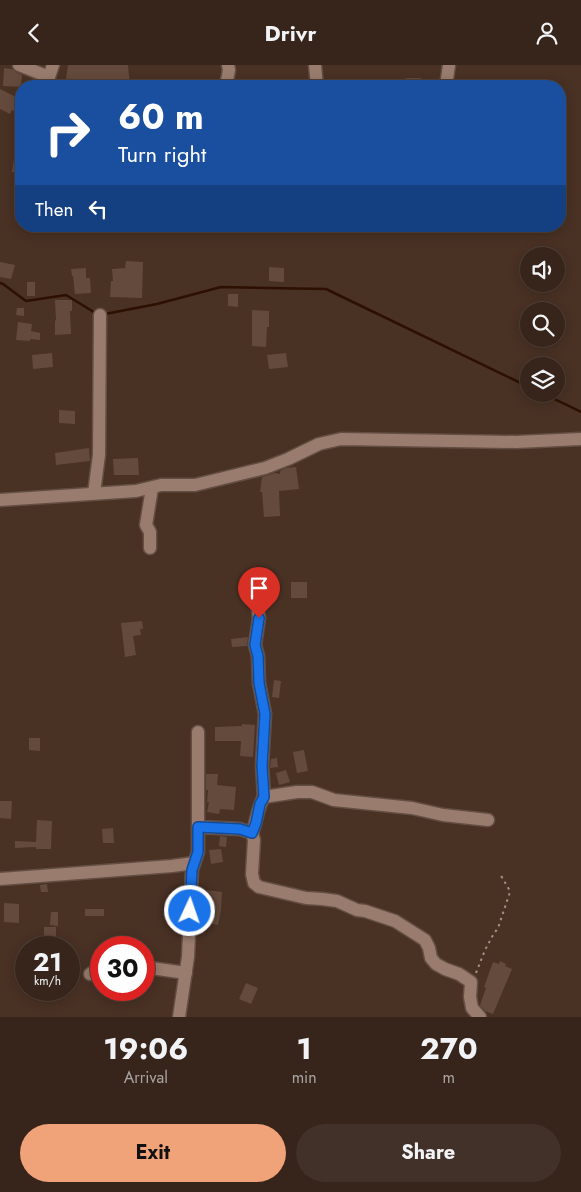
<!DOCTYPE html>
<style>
:root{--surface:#37251b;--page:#423128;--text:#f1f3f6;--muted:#aaa5a3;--line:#51423a;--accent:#f0a279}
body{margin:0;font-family:Jost,sans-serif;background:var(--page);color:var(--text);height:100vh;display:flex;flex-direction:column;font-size:19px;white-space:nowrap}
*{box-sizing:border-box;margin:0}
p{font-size:16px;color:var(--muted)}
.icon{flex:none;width:28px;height:28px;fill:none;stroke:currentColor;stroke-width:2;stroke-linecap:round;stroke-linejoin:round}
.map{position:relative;height:952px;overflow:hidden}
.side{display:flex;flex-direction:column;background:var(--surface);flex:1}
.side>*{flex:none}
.top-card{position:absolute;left:15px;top:15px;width:551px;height:152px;border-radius:20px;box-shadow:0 2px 12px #0003,0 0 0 1px var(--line);background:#1a4fa0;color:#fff;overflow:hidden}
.fabs{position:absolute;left:520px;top:182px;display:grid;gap:10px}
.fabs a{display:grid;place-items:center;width:45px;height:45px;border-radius:50%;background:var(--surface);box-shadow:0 2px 12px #0003,0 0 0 1px var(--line);font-size:25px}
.speed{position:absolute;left:15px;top:871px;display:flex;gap:10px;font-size:25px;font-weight:700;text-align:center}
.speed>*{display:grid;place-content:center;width:65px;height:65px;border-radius:50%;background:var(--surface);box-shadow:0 2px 12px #0003,0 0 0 1px var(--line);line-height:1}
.speed small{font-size:12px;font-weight:400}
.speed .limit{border:8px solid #d22;background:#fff;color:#111}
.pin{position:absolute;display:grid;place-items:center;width:42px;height:42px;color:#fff;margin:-51px -21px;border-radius:50% 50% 50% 0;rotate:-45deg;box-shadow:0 0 5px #0007}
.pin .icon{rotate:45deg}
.me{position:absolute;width:55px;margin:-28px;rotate:3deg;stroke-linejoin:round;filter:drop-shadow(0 0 4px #0008)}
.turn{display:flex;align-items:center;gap:18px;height:105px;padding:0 20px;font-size:22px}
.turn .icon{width:65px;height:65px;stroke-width:2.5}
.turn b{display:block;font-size:35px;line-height:42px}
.then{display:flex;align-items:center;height:48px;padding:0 20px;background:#0003;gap:10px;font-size:19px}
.eta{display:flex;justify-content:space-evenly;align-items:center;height:85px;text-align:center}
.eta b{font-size:30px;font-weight:700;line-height:35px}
.button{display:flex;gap:10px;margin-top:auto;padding:10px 20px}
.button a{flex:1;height:58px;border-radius:30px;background:var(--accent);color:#111;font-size:20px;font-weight:700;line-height:58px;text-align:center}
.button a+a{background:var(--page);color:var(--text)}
header{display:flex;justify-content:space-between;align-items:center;height:65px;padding:0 20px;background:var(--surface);font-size:22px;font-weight:700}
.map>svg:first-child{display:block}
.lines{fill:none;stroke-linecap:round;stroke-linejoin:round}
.stream{stroke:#2e1001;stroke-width:2.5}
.building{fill:#644a3c}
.minor-casing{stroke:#634e43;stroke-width:15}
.path{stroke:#a59086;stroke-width:2;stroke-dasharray:2.5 4;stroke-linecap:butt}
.minor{stroke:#997c6d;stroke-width:12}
.route-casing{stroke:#114b97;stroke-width:12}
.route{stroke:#1a73e8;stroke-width:9}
</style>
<header><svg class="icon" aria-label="back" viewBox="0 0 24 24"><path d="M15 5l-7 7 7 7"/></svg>Drivr<svg class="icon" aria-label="person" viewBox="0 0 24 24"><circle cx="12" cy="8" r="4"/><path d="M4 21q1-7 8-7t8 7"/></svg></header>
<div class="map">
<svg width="581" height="952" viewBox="0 0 581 952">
<rect width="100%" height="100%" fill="#493124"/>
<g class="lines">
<!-- stream -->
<g class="stream">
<path d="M0,218L3,219L26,236L66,230L97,249"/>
<path d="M105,249L157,239L221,222L326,224L529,322"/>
<path d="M544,329L581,347"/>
</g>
</g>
<!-- building -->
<g class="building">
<path d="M68,0H128L130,21H65Z"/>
<path d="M4,3L12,4L16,7L22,10L21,22L3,21Z"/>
<rect x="406" y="13" width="15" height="8"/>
<path d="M0,24L18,33L16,38L19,40L16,47L12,45L10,49L0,44Z"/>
<path d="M14,94L21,95V108L12,107Z"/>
<path d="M126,196L143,197L142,233L110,232L111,216H113L112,204L125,203Z"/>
<path d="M0,197L15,200L11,214L0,212Z"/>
<path d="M269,202L284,203V217L269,216Z"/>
<path d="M86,203V213H90L91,228L75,229L73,211H72L71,204Z"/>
<rect x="27" y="217" width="8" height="14"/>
<path d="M228,229H238V242L228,241Z"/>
<path d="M55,235H72V246H70L71,269L55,270V256L56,255Z"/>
<path d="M17,243H24V251L16,250Z"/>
<path d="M252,245L269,246V262H267L266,282L252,281Z"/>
<path d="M18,257L32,259L31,266L40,268V275L30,274V276L16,275Z"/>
<path d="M52,288L53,302L33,304L32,290Z"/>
<path d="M286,288L288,302L269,304L267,290Z"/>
<path d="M59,345L75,346V359L59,358Z"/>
<path d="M89,383L90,396L56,400L55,388Z"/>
<path d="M138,393L139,410H114L113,394Z"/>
<path d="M296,402L299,424L279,426L280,451L264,452L262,427H260L262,412L275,408L280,409V406L286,403Z"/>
<rect x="291" y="517" width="16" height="16"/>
<path d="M142,556L143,564H140L141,570L133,571L136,590L125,592L121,558Z"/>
<path d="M248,572L247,581L232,582L231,574Z"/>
<path d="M274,615L281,616L279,633L272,632Z"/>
<path d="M242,659L255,660L253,692L240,691L241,676H215V662L242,661Z"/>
<path d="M29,673H40V686L29,685Z"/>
<path d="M304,685L308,706L297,708L293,687Z"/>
<path d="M277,693L278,702L270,703L271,694Z"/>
<path d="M286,705L290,717L279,720L276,708Z"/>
<path d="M206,709H218L217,720L236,722L234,745L220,744L219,749L207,747L209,737H207L208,725H206Z"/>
<path d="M0,736H12L11,754L0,753Z"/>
<path d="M37,755L52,756L51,784H36V782L15,783V776L36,777Z"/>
<path d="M113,763L114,778H103L102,764Z"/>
<path d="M220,771L227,772L226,782L219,781Z"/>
<path d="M221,784L223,797L211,799L209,785Z"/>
<path d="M47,819L48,827H41L40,820Z"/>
<path d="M206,825L222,827L221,845L218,860L203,857L206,841H205Z"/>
<path d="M4,838L19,839V858L4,857Z"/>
<rect x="85" y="844" width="19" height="7"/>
<path d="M51,847H58V861L50,860Z"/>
<rect x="44" y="862" width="12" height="15"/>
<path d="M500,896L506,899L505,901L512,904L493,949L485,946L480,940L486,923L484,922L493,897L499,899Z"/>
<path d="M246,918L258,923L251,939L239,934Z"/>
</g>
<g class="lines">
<!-- minor casing -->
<g class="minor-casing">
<g id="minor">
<path d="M19,0L49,12"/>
<path d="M315,0L317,21"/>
<path d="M46,21L53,0"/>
<path d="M226,21L229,5L228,0"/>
<path d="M446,21L449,0"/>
<path d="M94,428L99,390L100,250"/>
<path d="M0,435L136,426L161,420H195L265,403L288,394L319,379L341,374L516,377L581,374"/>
<path d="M150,483V467L146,460L152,423"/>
<path d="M257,538L259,553L255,580L258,591L259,618L265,649L262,701L264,732"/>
<path d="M198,762L240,764L252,768L254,775L252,809L254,818L259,822L306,833L322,834L337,836L357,845L365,846L395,856L425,875L429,883L431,893L436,899L445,904L459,909L471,917L470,932L472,943L480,952"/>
<path d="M252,768C257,756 257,743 264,732L297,727H312L334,735L412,743L443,750L488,755"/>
<path d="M0,814L172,801L194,798"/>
<path d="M144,902L186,908"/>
<path d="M90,909L101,902"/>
<path d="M179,952L188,892L192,805L198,787V667"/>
</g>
</g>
<!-- path -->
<path class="path" d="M476,908L485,885L493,870L498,863L509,830L510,826L500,809"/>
<!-- minor -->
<use href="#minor" class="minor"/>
</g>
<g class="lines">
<!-- route casing -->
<g class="route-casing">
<path id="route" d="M190,846L192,805L198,787V762L240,764L252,768L256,758L260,739L264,732L262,701L265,649L259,618L258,591L255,580L259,553"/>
</g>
<!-- route -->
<use href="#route" class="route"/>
</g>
</svg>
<div class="fabs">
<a><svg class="icon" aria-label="sound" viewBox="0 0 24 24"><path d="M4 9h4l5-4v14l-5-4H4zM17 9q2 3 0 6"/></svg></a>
<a><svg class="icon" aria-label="search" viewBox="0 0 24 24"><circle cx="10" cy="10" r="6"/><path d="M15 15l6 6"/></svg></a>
<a><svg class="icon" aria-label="layers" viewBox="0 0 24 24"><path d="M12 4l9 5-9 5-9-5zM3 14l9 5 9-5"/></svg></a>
</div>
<div class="speed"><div>21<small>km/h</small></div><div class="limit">30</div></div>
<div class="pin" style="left:259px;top:553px;background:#d93025"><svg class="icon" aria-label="arrive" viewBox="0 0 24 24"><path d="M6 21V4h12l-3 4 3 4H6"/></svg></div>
<svg class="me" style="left:190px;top:846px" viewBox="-20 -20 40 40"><circle r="17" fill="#1a73e8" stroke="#fff" stroke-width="3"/><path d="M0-11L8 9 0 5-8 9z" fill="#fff"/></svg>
<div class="top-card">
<div class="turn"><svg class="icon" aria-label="right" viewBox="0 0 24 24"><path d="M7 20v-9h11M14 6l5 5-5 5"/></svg><div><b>60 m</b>Turn right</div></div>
<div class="then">Then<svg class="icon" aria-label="left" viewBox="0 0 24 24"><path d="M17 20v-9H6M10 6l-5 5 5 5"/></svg></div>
</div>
</div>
<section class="side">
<div class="eta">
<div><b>19:06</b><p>Arrival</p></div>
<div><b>1</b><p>min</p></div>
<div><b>270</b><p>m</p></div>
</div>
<div class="button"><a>Exit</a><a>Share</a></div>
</section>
